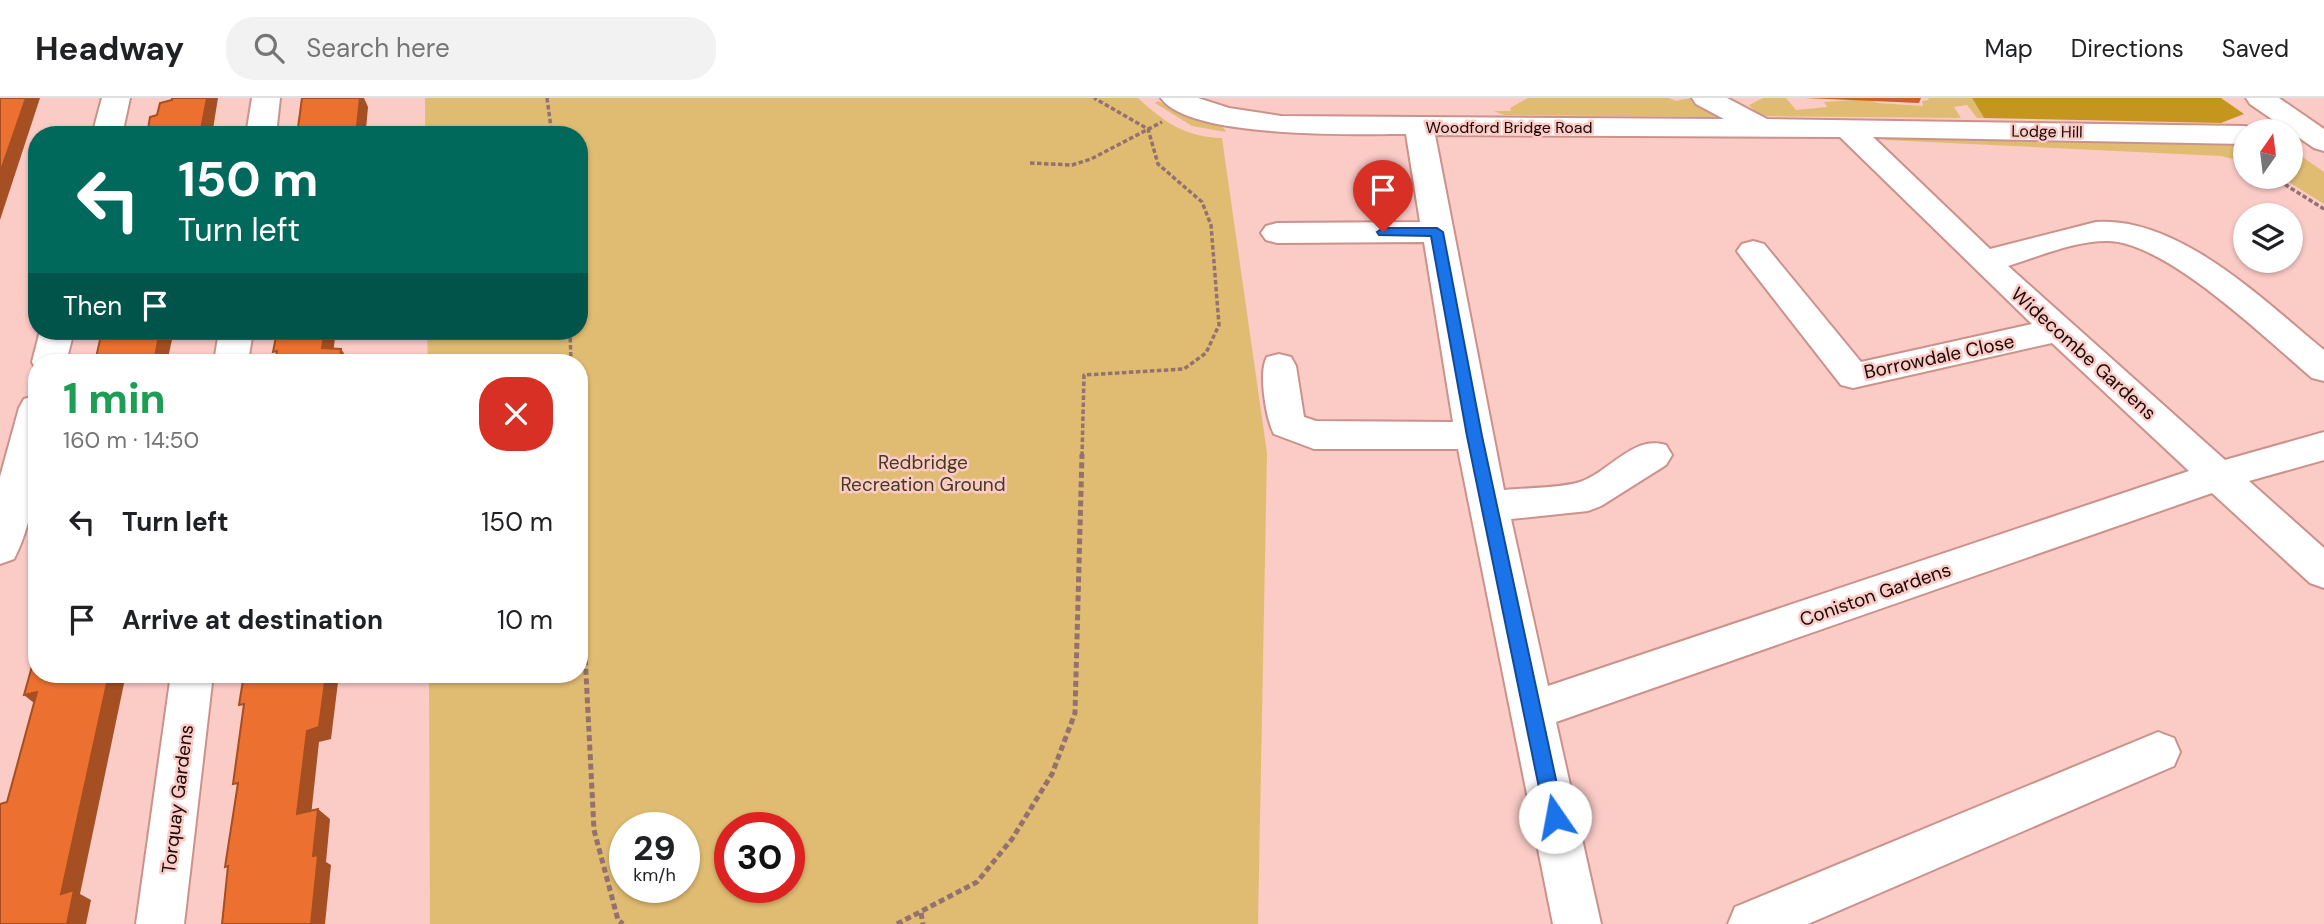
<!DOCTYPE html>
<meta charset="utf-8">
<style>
:root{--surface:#fff;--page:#f2f2f2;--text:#202124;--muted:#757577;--line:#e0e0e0}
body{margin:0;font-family:"DM Sans",sans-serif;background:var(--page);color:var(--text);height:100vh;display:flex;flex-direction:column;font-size:26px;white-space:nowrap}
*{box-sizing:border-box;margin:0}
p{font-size:23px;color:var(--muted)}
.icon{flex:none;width:38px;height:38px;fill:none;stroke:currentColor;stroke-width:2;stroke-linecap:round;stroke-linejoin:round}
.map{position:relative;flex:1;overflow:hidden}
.details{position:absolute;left:28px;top:256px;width:560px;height:329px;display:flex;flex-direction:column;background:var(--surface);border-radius:28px;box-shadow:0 2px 5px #0004}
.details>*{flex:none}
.guide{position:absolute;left:28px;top:28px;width:560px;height:214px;border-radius:28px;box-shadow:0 2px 5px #0004;background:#00695c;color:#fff;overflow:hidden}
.needle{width:46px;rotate:14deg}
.fabs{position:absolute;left:2233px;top:21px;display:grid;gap:14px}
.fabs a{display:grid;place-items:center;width:70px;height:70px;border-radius:50%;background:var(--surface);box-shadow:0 2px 5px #0004;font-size:35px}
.speed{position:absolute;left:609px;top:714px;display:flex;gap:14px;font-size:35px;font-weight:700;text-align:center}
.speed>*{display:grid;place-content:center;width:91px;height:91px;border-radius:50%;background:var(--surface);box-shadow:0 2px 5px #0004;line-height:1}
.speed small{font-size:18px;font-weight:400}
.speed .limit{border:10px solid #d22;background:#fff;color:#111}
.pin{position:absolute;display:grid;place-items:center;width:60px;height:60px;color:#fff;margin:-72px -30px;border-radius:50% 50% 50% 0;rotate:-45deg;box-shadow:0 0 7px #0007}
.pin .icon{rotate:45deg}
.me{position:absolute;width:77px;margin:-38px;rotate:348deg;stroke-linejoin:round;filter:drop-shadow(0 0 5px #0008)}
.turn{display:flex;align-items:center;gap:24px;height:147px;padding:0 35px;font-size:32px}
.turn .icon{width:91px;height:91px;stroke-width:2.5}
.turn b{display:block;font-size:49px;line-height:60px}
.then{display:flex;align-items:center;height:66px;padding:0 35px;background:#0003;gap:14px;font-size:26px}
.round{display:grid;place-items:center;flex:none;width:74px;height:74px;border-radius:28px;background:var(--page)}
.headline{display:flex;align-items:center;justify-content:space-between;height:119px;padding:0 35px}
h1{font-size:42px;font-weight:800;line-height:52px;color:#1e9e55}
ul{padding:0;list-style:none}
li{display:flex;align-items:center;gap:21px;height:98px;padding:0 35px}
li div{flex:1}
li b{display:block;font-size:26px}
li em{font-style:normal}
header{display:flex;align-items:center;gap:42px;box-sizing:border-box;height:98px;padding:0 35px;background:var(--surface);border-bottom:2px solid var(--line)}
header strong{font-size:33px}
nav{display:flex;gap:38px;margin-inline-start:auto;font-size:24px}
.search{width:490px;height:63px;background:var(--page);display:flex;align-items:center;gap:18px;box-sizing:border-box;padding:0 24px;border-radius:28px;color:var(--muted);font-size:26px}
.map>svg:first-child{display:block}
.green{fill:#e0bc72;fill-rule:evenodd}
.forest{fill:#c5961d}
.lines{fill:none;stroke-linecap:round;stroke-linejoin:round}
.minor-casing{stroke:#cb928c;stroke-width:4}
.highway-casing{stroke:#cb928c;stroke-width:4}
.path-far1{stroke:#94716e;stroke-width:3.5;stroke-dasharray:4.5 2.5;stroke-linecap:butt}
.path{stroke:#94716e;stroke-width:5;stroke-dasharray:6 3.5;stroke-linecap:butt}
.minor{fill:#fff;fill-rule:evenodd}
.highway{fill:#fff;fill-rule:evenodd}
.wall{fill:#cb612a}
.shaded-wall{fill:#a54f22}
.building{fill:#ec7131;stroke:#a54f22;stroke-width:2}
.route{fill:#1a73e8;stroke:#114b97;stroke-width:2}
.labels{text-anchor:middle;stroke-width:5;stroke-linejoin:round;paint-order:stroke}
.far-street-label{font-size:16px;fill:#1a0706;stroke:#fbcbc6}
.street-label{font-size:19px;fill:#1a0706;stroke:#fbcbc6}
.park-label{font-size:19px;fill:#453a22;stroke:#fbcbc6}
</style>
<header>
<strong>Headway</strong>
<div class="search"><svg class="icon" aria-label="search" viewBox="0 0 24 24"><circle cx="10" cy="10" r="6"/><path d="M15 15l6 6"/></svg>Search here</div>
<nav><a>Map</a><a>Directions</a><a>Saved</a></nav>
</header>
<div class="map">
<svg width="2324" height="826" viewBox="0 0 2324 826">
<rect width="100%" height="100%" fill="#fbcbc6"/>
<!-- green -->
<g class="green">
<path d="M425,0H1138C1164,24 1185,39 1222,40L1267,355L1258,826H430L429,576H579V264H428L427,233H579V37H425ZM625,730H684V789H625ZM730,730H789V789H730Z"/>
<path d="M1528,0H1669L1676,3L1691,0L1728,19L1504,17L1494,13H1511L1510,10Z"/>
<path d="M1763,0H1786L1796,12L1827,9L1824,4L1866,1L1878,5L1923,8L1922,3L1929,2L1928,0H1972L1984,20H1977L1967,7L1954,9L1961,20L1759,18L1749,7Z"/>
<path d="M1158,3L1186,17L1223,29L1226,34L1192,28L1155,5Z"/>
<path d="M1892,36L2245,42V64L2221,58L1886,42L1880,38Z"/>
<path d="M2297,55L2324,74V106L2281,79H2291V58Z"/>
</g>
<!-- forest -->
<path class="forest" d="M1972,0H2221L2244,16L2221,25L1984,20Z"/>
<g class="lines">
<!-- minor casing -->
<g class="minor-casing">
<g id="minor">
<path d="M102,0H130L122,37H92Z"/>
<path d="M252,0H280L276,37H246Z"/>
<path d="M1161,0H1198L1229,10L1281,18L1724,21L1696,6L1692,0H1727L1767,21L2245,28L2255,31L2257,33H2245V46L1873,39L1990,151L2096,124C2179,118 2264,203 2324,252V283L2312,280C2267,242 2166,143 2107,143C2074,143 2040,158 2008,168L2225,362L2324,334V362L2249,383L2324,450V490L2310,485L2212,395L1556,624L1601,826H1553L1458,351H1314L1274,336C1266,321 1258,274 1267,259L1279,256L1291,259L1296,268L1304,319L1316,323L1453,324L1424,144L1277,145L1266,142L1261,135L1266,128L1277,125L1420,124L1406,36C1357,36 1189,41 1161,0ZM1435,37L1840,39L2032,226L1861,264L1764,146L1753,143L1742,146L1737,153L1742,160L1841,287L1853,290L2052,245L2189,373L1548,588L1511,421L1588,413L1601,408L1666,367L1672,357L1666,347C1632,337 1610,374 1580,384C1562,390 1525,390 1504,392Z"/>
<path d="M40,233H74L66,264H37V273L32,264Z"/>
<path d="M219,233H253L248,264H214Z"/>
<path d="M37,297C37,352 40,411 14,461L0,466V379L19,310L24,301Z"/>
<path d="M171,576H213L184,826H136Z"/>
<path d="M2158,634L2174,640L2180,654L2174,668L1808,826H1728L1735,809Z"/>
</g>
</g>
<!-- highway casing -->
<g class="highway-casing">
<path id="highway" d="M2246,0H2279L2324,31V53L2314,50L2250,6Z"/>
</g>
<!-- path-far1 -->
<g class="path-far1">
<path d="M547,0L552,37"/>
<path d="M1030,65L1072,67L1091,61L1162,24"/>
<path d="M2273,79L2324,111"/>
<path d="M570,233L571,264"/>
<path d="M1082,358L1084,277L1184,271L1206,255L1219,227L1211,127L1202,104L1158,66L1148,31L1094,0"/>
</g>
<!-- path -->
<g class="path">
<path d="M579,438L594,732L618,822L623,826"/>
<path d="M921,815L923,826"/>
<path d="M897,826L977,784L1012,741L1052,676L1075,615L1082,356"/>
</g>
<!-- minor -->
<use href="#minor" class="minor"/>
<!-- highway -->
<use href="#highway" class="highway"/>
</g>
<!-- wall -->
<path class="wall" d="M1805,0H1921L1919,5Z"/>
<!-- shaded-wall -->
<g class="shaded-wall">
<path d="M26,0H40L0,122V75Z"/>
<path d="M207,0H218L212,37H200Z"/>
<path d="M358,0H364L368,9L366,31L369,37H362L357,28Z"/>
<path d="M160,233H174L167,264H154Z"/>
<path d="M325,233H336L332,263L322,250Z"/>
<path d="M341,251L350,264H340Z"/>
<path d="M109,576H126L80,796L91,802L86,826H67L61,796Z"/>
<path d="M326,576H339L331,641L319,644L310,727L297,716L307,633Z"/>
<path d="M37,594L39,609L24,597Z"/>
<path d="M318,711L330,721L326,764L331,767L325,826H311L313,758Z"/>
</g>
<!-- building -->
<g class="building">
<path d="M0,0H26L0,75Z"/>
<path d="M172,0H207L200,37H147L150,19L157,17L160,5L172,2Z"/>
<path d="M302,0H360L357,28L363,27L362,37H297Z"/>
<path d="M102,233H160L154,264H95Z"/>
<path d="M277,233H325L322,250L341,251L340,264H275L277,253L273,254Z"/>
<path d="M36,554H37V576H109L61,796L74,792L67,826H0V706L7,704L37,594L24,597Z"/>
<path d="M244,576H326L319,629L307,633L297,716L318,711L313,758L318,757L311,826H222L228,768L225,769L238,685L233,686L244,606L239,607Z"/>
</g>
<!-- route -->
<path class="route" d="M1383,130H1437L1443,134L1482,338L1564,719L1562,726L1555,728L1548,726L1545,719L1467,338L1431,138L1379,137L1377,134Z"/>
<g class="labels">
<!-- far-street labels -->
<g class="far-street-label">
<text x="1509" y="35">Woodford Bridge Road</text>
<text transform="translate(2047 33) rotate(1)" y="6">Lodge Hill</text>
</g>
<!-- street labels -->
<g class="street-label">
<text transform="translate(2084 255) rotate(42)" y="7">Widecombe Gardens</text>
<text transform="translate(1939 258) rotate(-12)" y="7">Borrowdale Close</text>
<text transform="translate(1875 496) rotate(-19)" y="7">Coniston Gardens</text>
<text transform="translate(177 701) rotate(-83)" y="7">Torquay Gardens</text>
</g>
<!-- park labels -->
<g class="park-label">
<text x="923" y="371">Redbridge<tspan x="923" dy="22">Recreation Ground</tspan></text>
</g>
</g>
</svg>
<div class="fabs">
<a><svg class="needle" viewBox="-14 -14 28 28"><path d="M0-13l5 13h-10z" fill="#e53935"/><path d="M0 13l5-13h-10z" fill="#757577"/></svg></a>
<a><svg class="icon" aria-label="layers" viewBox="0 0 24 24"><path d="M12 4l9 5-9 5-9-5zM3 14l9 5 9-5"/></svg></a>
</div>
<div class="speed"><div>29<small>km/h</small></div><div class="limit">30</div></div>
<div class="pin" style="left:1383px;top:134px;background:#d93025"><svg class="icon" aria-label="arrive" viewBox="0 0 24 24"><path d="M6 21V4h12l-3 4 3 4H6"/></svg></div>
<svg class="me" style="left:1555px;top:719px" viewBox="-20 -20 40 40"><circle r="19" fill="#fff"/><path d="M0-13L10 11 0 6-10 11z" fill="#1a73e8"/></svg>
<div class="guide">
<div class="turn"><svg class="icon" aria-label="left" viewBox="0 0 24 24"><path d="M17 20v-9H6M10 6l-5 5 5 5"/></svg><div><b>150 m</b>Turn left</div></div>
<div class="then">Then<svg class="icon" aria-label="arrive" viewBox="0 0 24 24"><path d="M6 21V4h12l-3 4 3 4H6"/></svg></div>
</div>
<section class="details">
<div class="headline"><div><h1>1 min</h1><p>160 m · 14:50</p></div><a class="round" style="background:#d93025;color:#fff"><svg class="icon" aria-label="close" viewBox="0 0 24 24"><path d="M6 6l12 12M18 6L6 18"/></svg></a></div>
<ul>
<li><svg class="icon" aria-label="left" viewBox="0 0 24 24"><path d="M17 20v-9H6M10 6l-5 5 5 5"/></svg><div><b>Turn left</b></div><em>150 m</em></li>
<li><svg class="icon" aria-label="arrive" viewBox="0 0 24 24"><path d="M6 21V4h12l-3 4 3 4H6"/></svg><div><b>Arrive at destination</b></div><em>10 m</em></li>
</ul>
</section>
</div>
